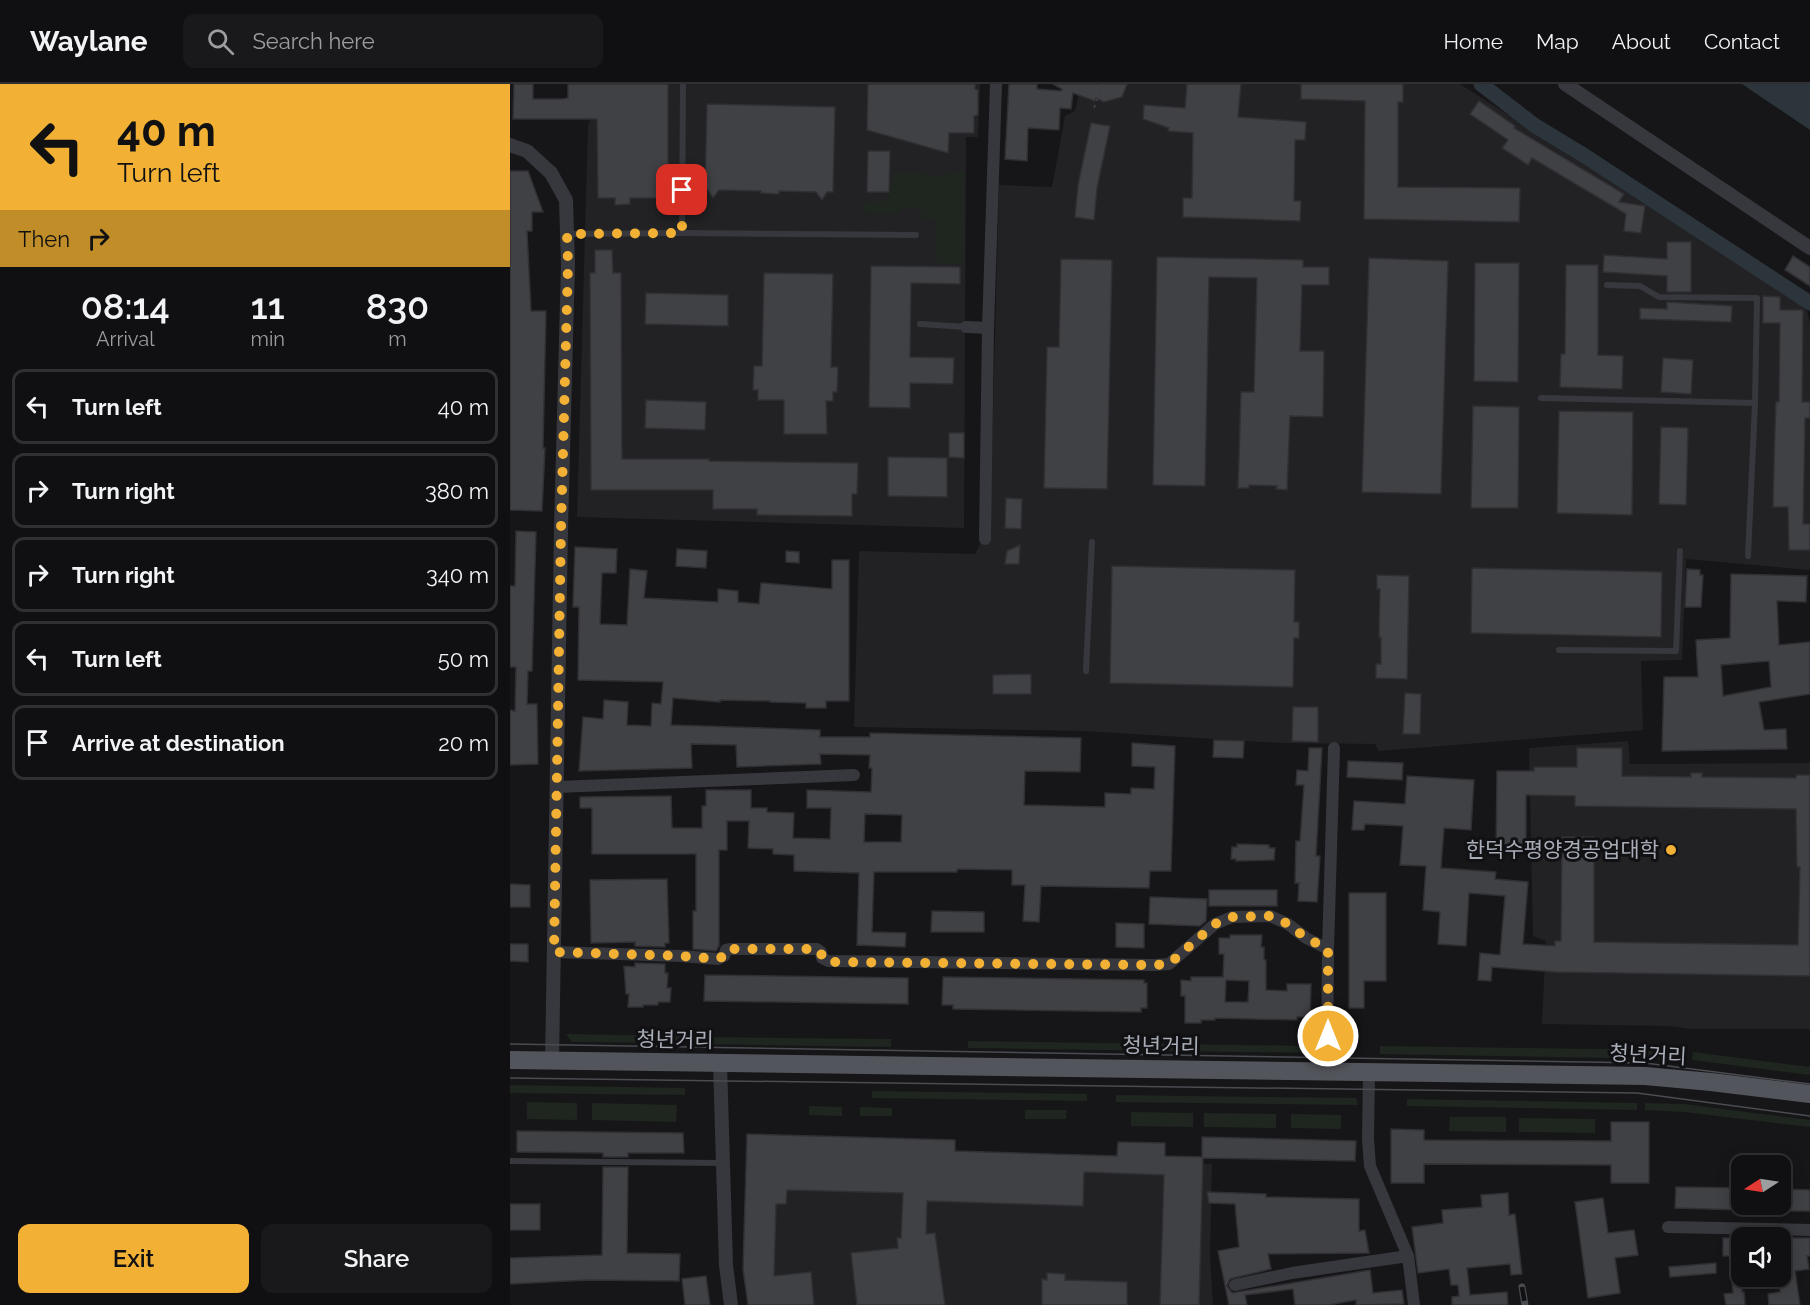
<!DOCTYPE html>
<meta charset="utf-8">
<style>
:root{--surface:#101012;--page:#19191b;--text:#f1f3f6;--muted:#9c9d9f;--line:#303032;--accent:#f2b134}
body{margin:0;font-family:Raleway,"Noto Sans KR",sans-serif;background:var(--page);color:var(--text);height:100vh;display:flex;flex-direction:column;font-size:22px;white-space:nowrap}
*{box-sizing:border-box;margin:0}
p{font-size:20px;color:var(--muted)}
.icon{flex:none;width:33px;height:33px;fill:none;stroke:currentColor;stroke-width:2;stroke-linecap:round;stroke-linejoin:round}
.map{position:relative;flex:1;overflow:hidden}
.sheet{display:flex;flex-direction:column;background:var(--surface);width:510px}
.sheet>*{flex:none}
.banner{background:#f2b134;color:#111;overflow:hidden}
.needle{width:39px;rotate:258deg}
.tools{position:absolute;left:1221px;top:1071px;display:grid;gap:12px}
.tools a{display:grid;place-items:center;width:60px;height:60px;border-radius:12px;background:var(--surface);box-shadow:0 3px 15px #0003,0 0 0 2px var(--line);font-size:30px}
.pin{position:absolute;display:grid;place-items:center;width:51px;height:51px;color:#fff;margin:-26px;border-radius:12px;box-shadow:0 3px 9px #0006}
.me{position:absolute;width:66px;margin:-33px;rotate:0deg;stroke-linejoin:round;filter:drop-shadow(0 0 4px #0008)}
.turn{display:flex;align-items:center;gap:21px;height:126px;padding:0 18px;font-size:27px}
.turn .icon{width:78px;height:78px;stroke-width:2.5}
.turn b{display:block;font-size:42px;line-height:51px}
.then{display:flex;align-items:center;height:57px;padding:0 18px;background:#0003;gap:12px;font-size:22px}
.eta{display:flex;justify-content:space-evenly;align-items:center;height:102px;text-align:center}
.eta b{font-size:36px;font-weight:600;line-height:42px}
.cta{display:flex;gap:12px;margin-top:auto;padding:12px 18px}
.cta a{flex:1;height:69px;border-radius:12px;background:var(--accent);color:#111;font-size:24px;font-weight:600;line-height:69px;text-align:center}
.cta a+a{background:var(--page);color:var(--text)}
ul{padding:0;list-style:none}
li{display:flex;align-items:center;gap:18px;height:75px;margin:0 12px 9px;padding:0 6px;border:3px solid var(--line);border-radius:12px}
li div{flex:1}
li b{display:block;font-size:22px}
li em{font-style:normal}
header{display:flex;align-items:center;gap:36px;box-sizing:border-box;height:84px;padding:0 30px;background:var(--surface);border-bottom:2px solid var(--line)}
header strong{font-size:28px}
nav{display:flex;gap:33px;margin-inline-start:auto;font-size:21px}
.search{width:420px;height:54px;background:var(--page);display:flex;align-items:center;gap:15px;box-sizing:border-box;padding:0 21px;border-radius:12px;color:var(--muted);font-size:22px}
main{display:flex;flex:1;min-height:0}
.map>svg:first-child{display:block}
.built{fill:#222225}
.green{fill:#1e261f}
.water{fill:#2c353c}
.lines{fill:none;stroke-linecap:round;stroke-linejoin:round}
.canal{stroke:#2c353c;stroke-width:15}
.building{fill:#404145;stroke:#303034;stroke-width:1.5;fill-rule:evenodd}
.path{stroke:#3d3f44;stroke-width:2;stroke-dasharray:3 4.5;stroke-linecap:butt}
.service{stroke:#37383d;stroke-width:6}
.minor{stroke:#37383d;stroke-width:12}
.tertiary{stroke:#37383d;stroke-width:14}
.primary{stroke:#53555c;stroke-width:18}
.tram{stroke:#4a4c52;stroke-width:1.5}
.rail-casing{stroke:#4a4c52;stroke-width:7}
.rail{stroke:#111113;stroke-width:4.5;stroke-dasharray:14;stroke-linecap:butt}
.route{stroke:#f2b134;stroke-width:10;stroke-dasharray:0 18}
.poi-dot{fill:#f2b134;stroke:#111113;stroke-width:2}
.labels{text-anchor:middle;stroke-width:6;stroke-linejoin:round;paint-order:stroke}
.poi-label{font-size:21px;fill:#a8adb8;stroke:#111113;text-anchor:end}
.street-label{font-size:21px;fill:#a8adb8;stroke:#111113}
</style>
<header>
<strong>Waylane</strong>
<div class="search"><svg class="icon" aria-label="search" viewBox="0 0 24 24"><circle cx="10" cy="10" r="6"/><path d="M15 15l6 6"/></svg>Search here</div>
<nav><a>Home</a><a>Map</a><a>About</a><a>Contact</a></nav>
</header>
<main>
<section class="sheet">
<div class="banner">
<div class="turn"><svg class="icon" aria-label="left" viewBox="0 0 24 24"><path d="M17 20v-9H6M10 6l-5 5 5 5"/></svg><div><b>40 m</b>Turn left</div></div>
<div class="then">Then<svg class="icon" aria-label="right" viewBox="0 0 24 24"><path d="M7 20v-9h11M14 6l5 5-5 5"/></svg></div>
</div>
<div class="eta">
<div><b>08:14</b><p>Arrival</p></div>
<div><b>11</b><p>min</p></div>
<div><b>830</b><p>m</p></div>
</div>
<ul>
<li><svg class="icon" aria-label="left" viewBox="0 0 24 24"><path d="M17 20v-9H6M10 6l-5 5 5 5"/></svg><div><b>Turn left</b></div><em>40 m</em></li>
<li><svg class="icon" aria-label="right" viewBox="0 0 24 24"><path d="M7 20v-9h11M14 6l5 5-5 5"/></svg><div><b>Turn right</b></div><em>380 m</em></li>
<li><svg class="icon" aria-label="right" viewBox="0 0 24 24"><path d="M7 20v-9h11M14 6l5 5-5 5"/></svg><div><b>Turn right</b></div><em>340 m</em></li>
<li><svg class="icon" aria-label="left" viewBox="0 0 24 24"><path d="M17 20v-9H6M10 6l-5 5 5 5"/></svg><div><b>Turn left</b></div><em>50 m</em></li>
<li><svg class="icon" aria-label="arrive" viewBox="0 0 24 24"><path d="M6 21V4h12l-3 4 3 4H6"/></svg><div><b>Arrive at destination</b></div><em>20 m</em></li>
</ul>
<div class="cta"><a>Exit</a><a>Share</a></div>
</section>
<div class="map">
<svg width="1300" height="1221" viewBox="0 0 1300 1221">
<rect width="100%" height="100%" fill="#161618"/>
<!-- built -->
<g class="built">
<path d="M82,0H470L468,53H456L454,444L67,433L78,42L82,31Z"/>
<path d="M571,0H950L1278,210L1297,227L1300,239V486L1176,475L1172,576L1131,577L1133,646L869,667L865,660L771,659L575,647L344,643L349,467L465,470L480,440L489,101L542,103L555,32L565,27Z"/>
<path d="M1118,657L1120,680L1300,679V945H1182L1159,942L1032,940L1036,857L1023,852L1019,664Z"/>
<path d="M237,1050L445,1056V1067L607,1072L608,1058L655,1059V1072L686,1073V1079L702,1080L700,1171L703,1221H238L233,1185Z"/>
</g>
<!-- green -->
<g class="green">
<path d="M454,87V180L426,179V136L411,135V125H391L387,130L355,129V118L375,117C383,106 380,100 384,88H410L424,93Z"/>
<path d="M56,950L172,952V959L62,958Z"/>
<path d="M192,953L381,955V963L192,960Z"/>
<path d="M458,957L804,962V969L458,964Z"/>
<path d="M870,962L1164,966V975L870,970Z"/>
<path d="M1183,968L1300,983V991L1182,976Z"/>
<path d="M0,1001L175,1004V1011L0,1009Z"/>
<path d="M362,1007L577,1010V1017L362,1014Z"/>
<path d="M606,1011L846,1014L848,1021L606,1018Z"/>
<path d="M897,1015L1127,1019V1026L897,1022Z"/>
<path d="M17,1018L67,1019V1036L17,1035Z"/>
<path d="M82,1019L167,1021L166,1038L82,1036Z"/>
<path d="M1135,1019L1174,1020L1300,1036V1043L1174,1028L1135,1026Z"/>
<path d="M299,1022L332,1023V1032L299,1031Z"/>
<path d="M350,1023L382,1024V1032H350Z"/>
<path d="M515,1026H557L556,1035H515Z"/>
<path d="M621,1028L683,1029V1043L621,1042Z"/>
<path d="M694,1029L766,1030V1044L694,1043Z"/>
<path d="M781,1030L831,1031V1045L781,1044Z"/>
<path d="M940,1033H996V1048L939,1047Z"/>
<path d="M1009,1034L1085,1035V1049L1009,1048Z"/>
</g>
<!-- water -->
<path class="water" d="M1232,0H1300V46Z"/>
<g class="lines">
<!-- canal -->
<path class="canal" d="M971,0L1024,41L1075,72L1300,219"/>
</g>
<!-- building -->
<g class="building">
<path d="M4,0H23V15H53L58,14V0H158V114H120V120L105,121V114H88L87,35H3Z"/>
<path d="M358,0H465V5L468,6V31L464,32V49H439L438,69L357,46Z"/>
<path d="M499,0H527V5L551,7L552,5L543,0H617L612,13L594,18L586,14L585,17L563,9L561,25L550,24L549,46L518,44L517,77L495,75Z"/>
<path d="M677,0H731L728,33L796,38L795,56H785L784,117H791L790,137L673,133V114H682L683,49L658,47L659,44L633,35L634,21L675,24Z"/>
<path d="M791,0H893V18H888V103L1010,104L1009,138L854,135L855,17L791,15Z"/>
<path d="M969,17L1005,42L1004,44L1114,110L1109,118L1135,122L1131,149L1114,147L1116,130L1022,74L1018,81L992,64L998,56L960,30Z"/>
<path d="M197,20L325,23L323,108H317L312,116L306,108L269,107V110L251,109V107L209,106L203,114L198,106H195Z"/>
<path d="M581,39L600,42L587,104L584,136L565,133L568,101Z"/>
<path d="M358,67H380L379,108H357Z"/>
<path d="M0,87H18L33,128H22V147H17L21,227H36L33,364H35L32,427L0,426Z"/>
<path d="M1157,158H1181V208H1157V192L1093,188L1094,171L1157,175Z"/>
<path d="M85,166H102L103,189H111L112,375H199V377L348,379L347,410H342V432L247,431V425H203V406H81L80,189H85Z"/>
<path d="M1283,172L1300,183V202L1275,186Z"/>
<path d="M647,173L793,176V183H819V201H792L790,267H814L813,333L780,332L777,406L766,405L767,402L739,401V404H728L731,308H744L747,194L699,193L695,402L643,401Z"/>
<path d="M859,174L938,177L931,410L852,408Z"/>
<path d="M551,175L602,176L597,405L534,404L537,263H549Z"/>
<path d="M965,179H1009L1008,298L964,297Z"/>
<path d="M1056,181H1088V271L1113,272L1112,305L1050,303L1051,270H1055Z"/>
<path d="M361,182L450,183V200L401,199L400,273L444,274L443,300L400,299V324L359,323Z"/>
<path d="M254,189L323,190L321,283H328L327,308H323V317H316L317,350H274V316H248V306H243L244,282H252Z"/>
<path d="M136,209L218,211V242L135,240Z"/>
<path d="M1253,212L1270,213V226H1293L1292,318H1300V334H1295L1293,440H1300V466H1279L1278,423H1263L1265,345L1266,318H1269L1270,239H1253Z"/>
<path d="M1157,218L1222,222L1221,238L1130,235V224L1157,225Z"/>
<path d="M1153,274L1183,276L1181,310L1151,308Z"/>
<path d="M136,316L196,318L195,346L135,344Z"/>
<path d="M963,322L1009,323L1008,424H961Z"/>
<path d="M1049,327L1123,328L1122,431L1047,429Z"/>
<path d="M1151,343L1178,344L1176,421L1149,420Z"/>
<path d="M439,349H454V374L439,373Z"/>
<path d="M378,373L437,374V413L378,412Z"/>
<path d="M496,414L512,415L511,445L495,444Z"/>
<path d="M6,447L26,448L22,587H18L17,620H27L28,680L0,681V626L5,627L6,583H0V502H5Z"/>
<path d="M510,461L509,480H495L497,467Z"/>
<path d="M65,463L107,465L106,489H92L90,540L117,541L120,485L137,487L134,514L208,518V505L228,507V518L249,520L251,499L322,505V476H339V617H316V624H296V619L260,618V617L210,616V618L163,614L161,641L310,646V653H360V649L571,654L570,688L515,687L514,721L595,723V709L621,710V704L644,705L645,683L622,682V659L665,662L661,787H640L639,804L531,802L529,838L513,837L515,801H502V786L447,785V788H364L362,848L396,849L395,863L347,861L349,789L284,787V771L263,770V765L238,764L239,737H217V766H209V862L206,867L183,865V827H186V770H82V724H70V713L161,712L162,744H192V722H196V706H241V724H257V728L284,729L283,754L320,755L321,724H297V706L361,708L362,684H359L360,671L310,670L311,680L227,683L226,661L181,660L182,684L69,687L73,633L93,635L94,616L118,618L117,641L141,642L142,619L151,620L153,598L68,596L69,523H63ZM355,730L392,731L391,758H354Z"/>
<path d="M167,465L197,467L196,484L166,482Z"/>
<path d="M276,467L289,468V479L276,478Z"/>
<path d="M602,482L785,486L784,538H789V554H784L783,603L600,599Z"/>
<path d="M962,484L1152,488L1151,553L961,549Z"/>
<path d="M1177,485L1190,486V491H1193L1191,523H1175Z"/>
<path d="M1221,490L1297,492L1296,518L1267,517L1269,561L1300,558V610L1249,618L1254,646L1276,645L1277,665L1152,667L1154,593H1188L1186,556L1220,554ZM1259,577L1261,603L1213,612L1211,581Z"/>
<path d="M867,491L899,492L897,595L866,594V580H871V553H869L870,505H867Z"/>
<path d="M521,590V610H483V591Z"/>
<path d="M895,609L911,610L910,650H893Z"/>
<path d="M783,623H808V658L782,657Z"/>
<path d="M704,656L734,657L733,674L703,673Z"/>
<path d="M799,664H812L806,772H810L807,818L788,817L789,799H785L786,757H790L794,701H786L787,686L798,687Z"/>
<path d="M1067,664H1112V692L1181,693V689H1192V693L1286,694V691H1300V892L1045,888L982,883L981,897L968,896L970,869L990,871L995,812L959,809L956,862L928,860L930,828L913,826L916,782L890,781L893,742L855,740L854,746H842L844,717L895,720L897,692L964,696L961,746L934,744L931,784L986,788L985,795L1018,798L1013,860L1045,862V857H1051L1052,753H1084V858L1288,861L1290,783H1287L1286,725L1065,722V712L1016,711V769H986L987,687H1024V683H1067Z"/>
<path d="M838,677L893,679L892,696L837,693Z"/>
<path d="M727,760L759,761V764H765L764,776L726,777V775H721L722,763H727Z"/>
<path d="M157,795L159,859H155V863L125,862V858L81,859L80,796Z"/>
<path d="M0,800L20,801V823H0Z"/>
<rect x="699" y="806" width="68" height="16"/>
<path d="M839,809H876V897H854V924H839Z"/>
<path d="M640,813L697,815L696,837L690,842L639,840Z"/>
<path d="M422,827L474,828V848H421Z"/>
<path d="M606,839L634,840V864L606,863Z"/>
<path d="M720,851H752L751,863H754V876H756V906L777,907V900H801L800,933H787V936L705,934V936H691V939H675V912H671V896L681,897V893H713L714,870H709V854H720ZM716,896L739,897L738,918H715Z"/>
<path d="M0,860H18V878L0,877Z"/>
<path d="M125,879L155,880V889H158L157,904H161L160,918H148V921H133V923H118L119,910H116L114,882L125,883Z"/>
<path d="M195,891L398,894V920L194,917Z"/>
<path d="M433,893L634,896V899H637V924H631V928L443,925V921H432Z"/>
<path d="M1101,1038H1139V1099H1101V1081L914,1080V1099H881V1045L914,1046V1056L1101,1057Z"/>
<path d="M7,1047L173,1049L174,1069H118V1073H93V1069L7,1068Z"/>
<path d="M237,1050L445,1056V1067L607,1072L608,1058L655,1059V1072L692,1073V1053L846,1057L845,1077L693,1074L689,1221H650L654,1091L574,1088L573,1122L417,1117L416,1150L425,1149L435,1221H347L341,1169L388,1164L387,1154H391L393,1109L277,1106L276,1120H266L264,1192L301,1188L304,1221H238L233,1185Z"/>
<path d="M93,1083H118L117,1169L170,1170L169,1197L77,1196L0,1200V1174L92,1171Z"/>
<path d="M1166,1103L1232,1104V1126L1165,1124Z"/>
<path d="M1270,1105L1300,1106V1127H1270Z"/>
<path d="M697,1108L756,1110V1113L849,1115V1147L855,1146L859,1169L758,1170L761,1185L720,1195L717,1202L722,1209L860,1186L863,1209L892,1206L894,1220L846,1221V1216L819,1221H785L783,1205L735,1211L737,1221H719L708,1167L729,1163L725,1120L699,1119Z"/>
<path d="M998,1109L999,1131L1005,1130L1012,1190L1001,1191L1000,1180L957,1184L960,1211L997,1208L998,1221H942V1213L949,1212L948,1201H941L939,1185L908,1189L902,1143L933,1139L932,1126L972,1123L971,1111Z"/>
<path d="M1093,1114L1098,1149L1124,1146L1128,1171L1105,1174L1110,1209L1078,1214L1065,1118Z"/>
<rect x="0" y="1120" width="30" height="26"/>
<path d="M1213,1154H1232V1208H1234L1235,1221H1216L1214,1210L1223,1209L1220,1172H1213Z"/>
<path d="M1270,1154H1300V1172H1297L1299,1185L1285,1187L1290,1221H1259L1258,1210L1270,1208Z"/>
<path d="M1206,1179V1189L1160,1193L1159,1183Z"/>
<path d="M537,1189L555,1190V1196L617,1198V1221H532V1195L537,1196Z"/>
<path d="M196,1192L200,1221H175L172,1195Z"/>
</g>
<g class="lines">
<!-- path -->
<path class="path" d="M584,24L593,0"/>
<!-- service -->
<g class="service">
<path d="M172,149L173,0"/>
<path d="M57,150L172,149L406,151"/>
<path d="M1097,201L1130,202L1149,213L1247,214L1245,319L1238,472"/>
<path d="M410,240L456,243"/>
<path d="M1031,314L1245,319"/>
<path d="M1049,566L1166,567L1170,467"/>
<path d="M576,587L582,458"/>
<path d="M0,1077L212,1079"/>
</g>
<!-- minor -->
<g class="minor">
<path d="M456,243L478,244"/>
<path d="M475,455L478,244L486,0"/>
<path d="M47,703L344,691"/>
<path d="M44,868L171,872L208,875L214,872L216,866L221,865H307L311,868L312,874L318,877L644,881L659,880L705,840L722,833L760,832L778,840L796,854L818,865"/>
<path d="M817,987L818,865L824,664"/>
<path d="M859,988L858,1055L860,1082L898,1172L904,1221"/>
<path d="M1158,1143L1300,1146"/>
<path d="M725,1201L782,1189L898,1172"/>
</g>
<!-- tertiary -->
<g class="tertiary">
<path d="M1055,0L1300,164"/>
<path d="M0,61L17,67L41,89L56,116L58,180L51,444L42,977"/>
<path d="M210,979L216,1181L221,1221"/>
</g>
<!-- primary -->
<path class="primary" d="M0,976L1135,992L1201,998L1300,1010"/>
<!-- tram -->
<g class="tram">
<path d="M0,960L1135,979L1300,1000"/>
<path d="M0,994L1127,1009L1300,1032"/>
</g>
<!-- rail casing -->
<g class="rail-casing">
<path id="rail" d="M1012,1203L1015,1221"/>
</g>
<!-- rail -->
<use href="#rail" class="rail"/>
</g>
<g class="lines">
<!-- route -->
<path class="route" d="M172,106V149L57,150L58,180L51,444L44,868L171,872L208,875L214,872L216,866L221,865H307L311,868L312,874L318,878L644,881L659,880L705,840L722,833L760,832L778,840L796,854L818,865V952"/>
</g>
<!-- markers -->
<circle class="poi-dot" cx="1161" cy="766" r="6"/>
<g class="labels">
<!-- poi labels -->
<g class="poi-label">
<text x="1149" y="773">한덕수평양경공업대학</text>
</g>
<!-- street labels -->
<g class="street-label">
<text transform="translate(165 956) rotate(1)" y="7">청년거리</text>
<text transform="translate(651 962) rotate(1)" y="7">청년거리</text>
<text transform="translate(1138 971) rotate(3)" y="7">청년거리</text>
</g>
</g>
</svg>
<div class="tools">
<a><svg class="needle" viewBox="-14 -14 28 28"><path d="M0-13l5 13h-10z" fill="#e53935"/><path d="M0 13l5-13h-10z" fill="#9c9d9f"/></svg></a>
<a><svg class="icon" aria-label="sound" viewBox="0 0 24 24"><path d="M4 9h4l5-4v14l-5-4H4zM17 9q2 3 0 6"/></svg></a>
</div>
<div class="pin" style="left:172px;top:106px;background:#d93025"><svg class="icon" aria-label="arrive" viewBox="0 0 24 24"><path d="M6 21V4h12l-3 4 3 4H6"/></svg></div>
<svg class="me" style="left:818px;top:952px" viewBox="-20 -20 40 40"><circle r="17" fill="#f2b134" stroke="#fff" stroke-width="3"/><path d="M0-11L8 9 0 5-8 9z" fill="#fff"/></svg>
</div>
</main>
